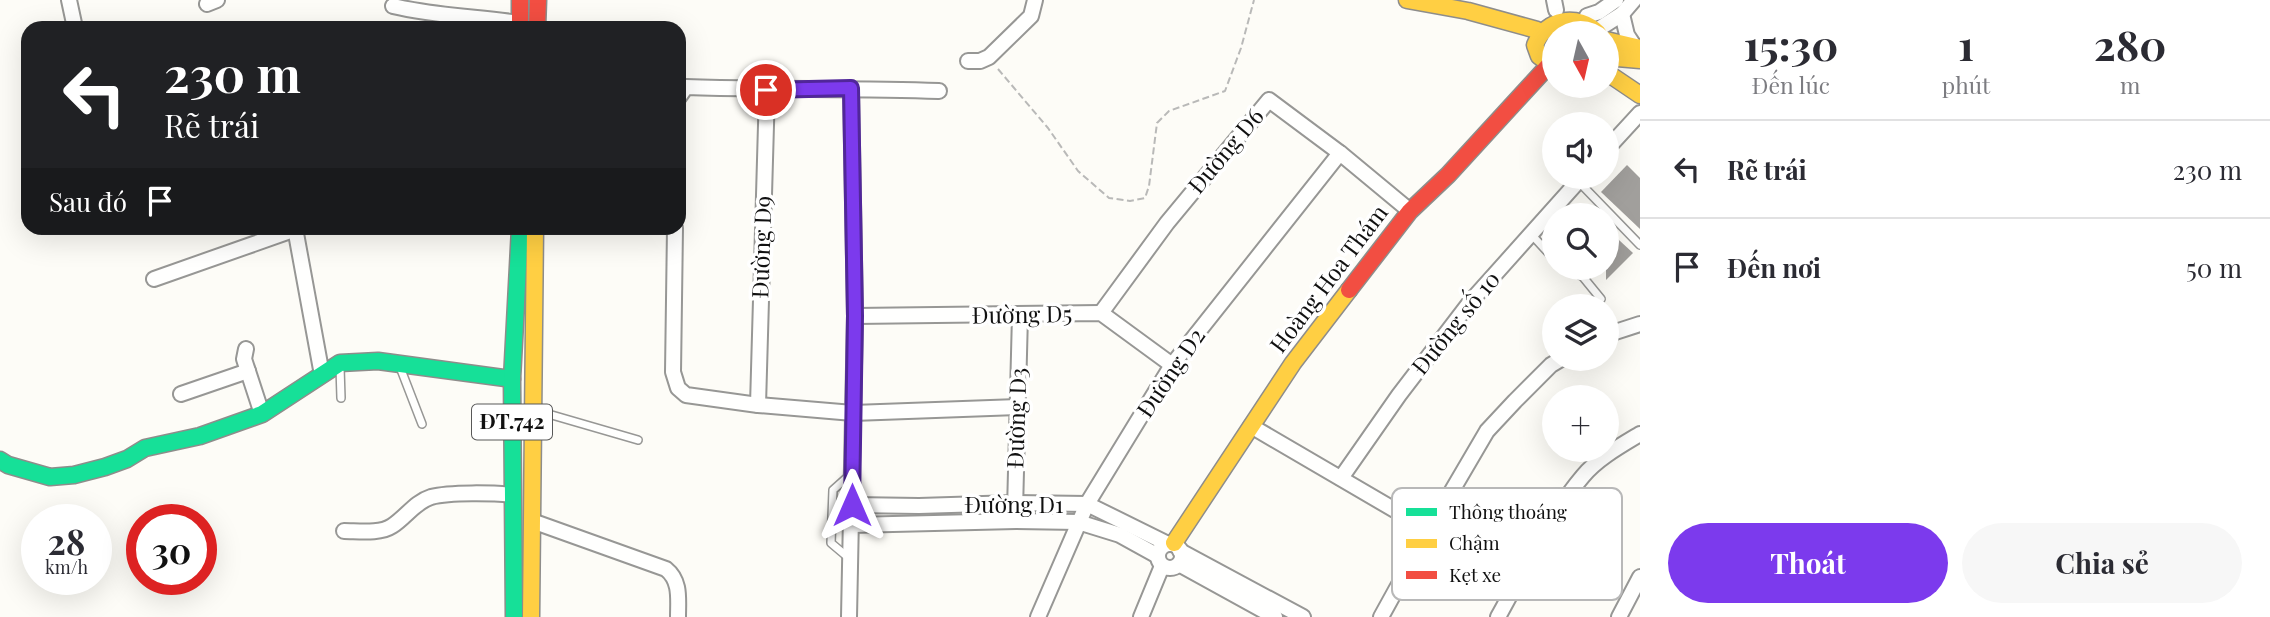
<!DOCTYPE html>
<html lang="vi">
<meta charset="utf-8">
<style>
:root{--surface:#fff;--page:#f7f7f7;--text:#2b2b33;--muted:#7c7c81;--line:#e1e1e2;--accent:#7c3aed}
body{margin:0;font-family:"Playfair Display",serif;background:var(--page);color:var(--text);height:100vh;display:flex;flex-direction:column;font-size:26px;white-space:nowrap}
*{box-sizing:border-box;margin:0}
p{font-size:23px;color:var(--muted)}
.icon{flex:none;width:38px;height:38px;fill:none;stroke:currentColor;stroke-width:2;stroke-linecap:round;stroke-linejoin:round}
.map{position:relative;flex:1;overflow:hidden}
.panel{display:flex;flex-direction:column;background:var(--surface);width:630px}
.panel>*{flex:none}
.guide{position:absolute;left:21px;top:21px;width:665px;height:214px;border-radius:21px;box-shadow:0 7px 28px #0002;background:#202124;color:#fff;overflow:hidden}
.needle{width:46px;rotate:172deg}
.tools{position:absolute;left:1542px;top:21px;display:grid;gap:14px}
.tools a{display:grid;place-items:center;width:77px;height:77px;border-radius:50%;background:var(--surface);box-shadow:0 7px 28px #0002;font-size:35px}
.speed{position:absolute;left:21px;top:504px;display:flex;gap:14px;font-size:35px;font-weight:700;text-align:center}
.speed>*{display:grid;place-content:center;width:91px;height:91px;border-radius:50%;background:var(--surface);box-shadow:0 7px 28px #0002;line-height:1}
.speed small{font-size:18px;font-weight:400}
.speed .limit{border:10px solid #d22;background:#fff;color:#111}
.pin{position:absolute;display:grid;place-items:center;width:60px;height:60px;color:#fff;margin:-30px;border:4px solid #fff;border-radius:50%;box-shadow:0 2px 7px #0007}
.me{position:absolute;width:77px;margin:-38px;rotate:0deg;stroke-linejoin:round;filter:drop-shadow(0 0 5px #0008)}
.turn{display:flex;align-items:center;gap:24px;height:147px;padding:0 28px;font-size:32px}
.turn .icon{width:91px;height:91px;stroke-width:2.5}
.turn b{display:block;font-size:49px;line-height:60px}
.then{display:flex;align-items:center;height:66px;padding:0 28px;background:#0003;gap:14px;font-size:26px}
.eta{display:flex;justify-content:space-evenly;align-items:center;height:119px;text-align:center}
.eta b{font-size:42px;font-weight:700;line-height:49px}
.primary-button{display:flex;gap:14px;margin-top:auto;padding:14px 28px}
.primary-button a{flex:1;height:80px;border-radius:42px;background:var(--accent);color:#fff;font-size:28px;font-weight:700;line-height:80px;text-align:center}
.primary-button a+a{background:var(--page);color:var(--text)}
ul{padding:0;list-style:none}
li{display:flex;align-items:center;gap:21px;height:98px;padding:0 28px;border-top:2px solid var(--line)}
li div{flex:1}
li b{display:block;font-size:26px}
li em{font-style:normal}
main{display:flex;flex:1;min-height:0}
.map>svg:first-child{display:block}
.building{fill:#a19f9c}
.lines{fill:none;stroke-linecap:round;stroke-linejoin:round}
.lane-casing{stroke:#979795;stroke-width:10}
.street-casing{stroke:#979795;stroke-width:18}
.fast-casing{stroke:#8e8d8b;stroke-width:19}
.slow-casing{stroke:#8e8d8b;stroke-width:19}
.jam-casing{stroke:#8e8d8b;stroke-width:19}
.path{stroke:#b9b9b8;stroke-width:2;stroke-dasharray:7 3.5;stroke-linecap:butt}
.lane{stroke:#fffffe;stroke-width:7}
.street{stroke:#fffffe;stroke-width:14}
.fast{stroke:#16e098;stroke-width:16}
.slow{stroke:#ffcf43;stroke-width:16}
.jam{stroke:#f24e42;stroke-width:16}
.route-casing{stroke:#51269a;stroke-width:18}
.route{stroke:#7c3aed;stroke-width:12}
.labels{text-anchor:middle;stroke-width:7;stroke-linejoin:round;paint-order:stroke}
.shield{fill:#fff;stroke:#585858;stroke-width:2}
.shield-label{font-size:21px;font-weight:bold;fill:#111}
.street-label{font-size:23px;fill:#111;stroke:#fff}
.key{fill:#fff;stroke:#b8b8b8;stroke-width:2}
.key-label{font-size:19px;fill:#111}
</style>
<main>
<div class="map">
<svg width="1640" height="617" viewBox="0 0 1640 617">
<rect width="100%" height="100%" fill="#fdfcf7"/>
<!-- building -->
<g class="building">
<path d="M1627,165L1640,178V229L1601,192Z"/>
<path d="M1606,228L1633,253L1606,280Z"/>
</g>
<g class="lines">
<!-- lane casing -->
<g class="lane-casing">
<g id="lane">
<path d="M1578,181L1640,245"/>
<path d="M1531,234L1554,259"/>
<path d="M1568,268L1583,277L1601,299"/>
<path d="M340,367L341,398"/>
<path d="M400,367L422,424"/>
<path d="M538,411L638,440"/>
<path d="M850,559L831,543L833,490L852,473"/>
</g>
</g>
<!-- street casing -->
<g class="street-casing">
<g id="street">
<path d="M69,0L75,28"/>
<path d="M1554,0L1556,10"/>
<path d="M207,4L217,0"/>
<path d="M393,6C434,16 478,17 520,23"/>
<path d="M1622,14L1627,35L1635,47"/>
<path d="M1587,16L1599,12L1616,0"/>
<path d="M1597,30L1622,14L1634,0"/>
<path d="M968,61H980L989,57L1031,16L1035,0"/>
<path d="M679,97L686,87C771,90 855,88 939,91"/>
<path d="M1606,150L1640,113"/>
<path d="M295,228L322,375"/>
<path d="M675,228L673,372L678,388L686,395L758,405L853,413L1018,407"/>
<path d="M154,279L296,229"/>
<path d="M1101,313L1167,223L1269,100L1340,153L1410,211"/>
<path d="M855,316L1101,313L1172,365"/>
<path d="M1606,335L1640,324"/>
<path d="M246,349L244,359L262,414"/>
<path d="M181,394L248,371"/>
<path d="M758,405L767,90"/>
<path d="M1251,426L1429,530"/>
<path d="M1341,478L1399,395L1471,301L1582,177"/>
<path d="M852,505L919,506L1015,503L1087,504L1166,543"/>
<path d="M1015,510L1020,315"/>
<path d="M532,521L666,569C681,581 678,599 678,617"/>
<path d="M852,525L1016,521L1078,522L1120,535L1158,556"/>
<path d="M344,531C358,531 380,534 392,526C406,517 415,502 431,497C450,492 494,493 513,495"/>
<circle cx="1170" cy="556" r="12"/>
<path d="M1180,551L1303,617"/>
<path d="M1179,564L1275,617"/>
<path d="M849,617L855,316L851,88"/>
<path d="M1038,617L1087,504L1172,365L1340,153"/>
<path d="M1141,617L1162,566"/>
<path d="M1381,617L1429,530L1487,431L1515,401L1551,365L1561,359"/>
<path d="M1498,617C1524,571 1549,516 1583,476C1597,459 1620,446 1640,434"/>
<path d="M1619,617L1640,577"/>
</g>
</g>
<!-- fast casing -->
<g class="fast-casing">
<g id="fast">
<path d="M0,460L8,465L50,477L74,475L105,467L127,459L145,448L200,436L262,414L340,363L378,361L512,379"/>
<path d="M514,617L512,379L520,228"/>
</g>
</g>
<!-- slow casing -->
<g class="slow-casing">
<g id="slow">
<path d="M1407,0L1468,11L1537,30"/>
<path d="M1606,40L1640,48"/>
<path d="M1606,57L1640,60"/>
<path d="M1554,67L1539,56L1535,45C1546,18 1578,13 1598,33"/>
<path d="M1606,72L1640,95"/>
<path d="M1174,543L1293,363L1349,290"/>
<path d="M531,617L535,228"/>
</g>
</g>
<!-- jam casing -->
<g class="jam-casing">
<g id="jam">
<path d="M520,0V28"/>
<path d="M537,28L538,0"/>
<path d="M1349,290L1410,211L1448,175L1549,65"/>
</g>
</g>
<!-- path -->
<path class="path" d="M998,69L1048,128L1078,171L1109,198L1130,201L1145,198L1149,186L1157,123L1169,111L1225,91L1241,48L1254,0"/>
<!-- lane -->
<use href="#lane" class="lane"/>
<!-- street -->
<use href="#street" class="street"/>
<!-- fast -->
<use href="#fast" class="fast"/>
<!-- slow -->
<use href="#slow" class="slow"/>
<!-- jam -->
<use href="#jam" class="jam"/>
</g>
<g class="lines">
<!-- route casing -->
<g class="route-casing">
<path id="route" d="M766,90L851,88L855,316L852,505"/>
</g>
<!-- route -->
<use href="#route" class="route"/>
</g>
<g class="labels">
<!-- shield labels -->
<rect class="shield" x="472" y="404.5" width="80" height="35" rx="5"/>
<g class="shield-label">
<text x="512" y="429">ĐT.742</text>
</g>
<!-- street labels -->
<g class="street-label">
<text transform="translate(1226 151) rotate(-50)" y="8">Đường D6</text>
<text transform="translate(762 247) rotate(-88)" y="8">Đường D9</text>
<text transform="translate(1329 279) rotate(-53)" y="8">Hoàng Hoa Thám</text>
<text transform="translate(1022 315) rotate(-1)" y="8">Đường D5</text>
<text transform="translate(1456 323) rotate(-51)" y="8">Đường số 10</text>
<text transform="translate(1171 373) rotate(-56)" y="8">Đường D2</text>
<text transform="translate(1017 418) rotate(-88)" y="8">Đường D3</text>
<text x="1014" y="513">Đường D1</text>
</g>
</g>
<!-- legend -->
<rect x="1392" y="488" width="230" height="112" rx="10" class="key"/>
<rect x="1406" y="508" width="31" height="8" fill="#16e098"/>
<rect x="1406" y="539" width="31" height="9" fill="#ffcf43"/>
<rect x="1406" y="571" width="31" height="8" fill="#f24e42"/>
<g class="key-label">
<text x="1449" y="519">Thông thoáng</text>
<text x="1449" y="550">Chậm</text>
<text x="1449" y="582">Kẹt xe</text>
</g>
</svg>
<div class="tools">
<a><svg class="needle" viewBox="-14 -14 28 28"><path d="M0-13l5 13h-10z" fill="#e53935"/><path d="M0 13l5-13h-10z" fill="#7c7c81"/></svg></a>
<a><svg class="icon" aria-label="sound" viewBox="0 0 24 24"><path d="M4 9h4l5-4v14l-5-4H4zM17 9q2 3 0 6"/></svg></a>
<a><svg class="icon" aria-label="search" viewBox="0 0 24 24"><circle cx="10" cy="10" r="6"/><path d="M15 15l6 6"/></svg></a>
<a><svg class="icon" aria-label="layers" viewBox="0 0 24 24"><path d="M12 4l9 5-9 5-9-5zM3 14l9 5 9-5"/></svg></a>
<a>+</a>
</div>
<div class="speed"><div>28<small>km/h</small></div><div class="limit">30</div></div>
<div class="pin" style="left:766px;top:90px;background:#d93025"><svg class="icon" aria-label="arrive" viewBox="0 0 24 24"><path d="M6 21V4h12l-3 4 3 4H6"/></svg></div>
<svg class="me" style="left:852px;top:505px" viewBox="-20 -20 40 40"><path d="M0-17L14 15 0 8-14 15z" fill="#7c3aed" stroke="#fff" stroke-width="4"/></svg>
<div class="guide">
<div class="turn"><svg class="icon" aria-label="left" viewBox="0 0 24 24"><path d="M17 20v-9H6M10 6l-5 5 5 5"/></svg><div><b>230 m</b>Rẽ trái</div></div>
<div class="then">Sau đó<svg class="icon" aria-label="arrive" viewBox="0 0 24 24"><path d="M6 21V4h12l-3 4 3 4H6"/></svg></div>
</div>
</div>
<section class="panel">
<div class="eta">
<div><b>15:30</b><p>Đến lúc</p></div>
<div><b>1</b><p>phút</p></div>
<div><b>280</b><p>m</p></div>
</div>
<ul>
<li><svg class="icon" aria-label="left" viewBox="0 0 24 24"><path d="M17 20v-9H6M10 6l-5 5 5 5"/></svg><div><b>Rẽ trái</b></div><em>230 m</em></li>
<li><svg class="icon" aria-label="arrive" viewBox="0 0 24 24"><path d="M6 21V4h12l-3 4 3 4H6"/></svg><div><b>Đến nơi</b></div><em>50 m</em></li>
</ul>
<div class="primary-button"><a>Thoát</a><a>Chia sẻ</a></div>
</section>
</main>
